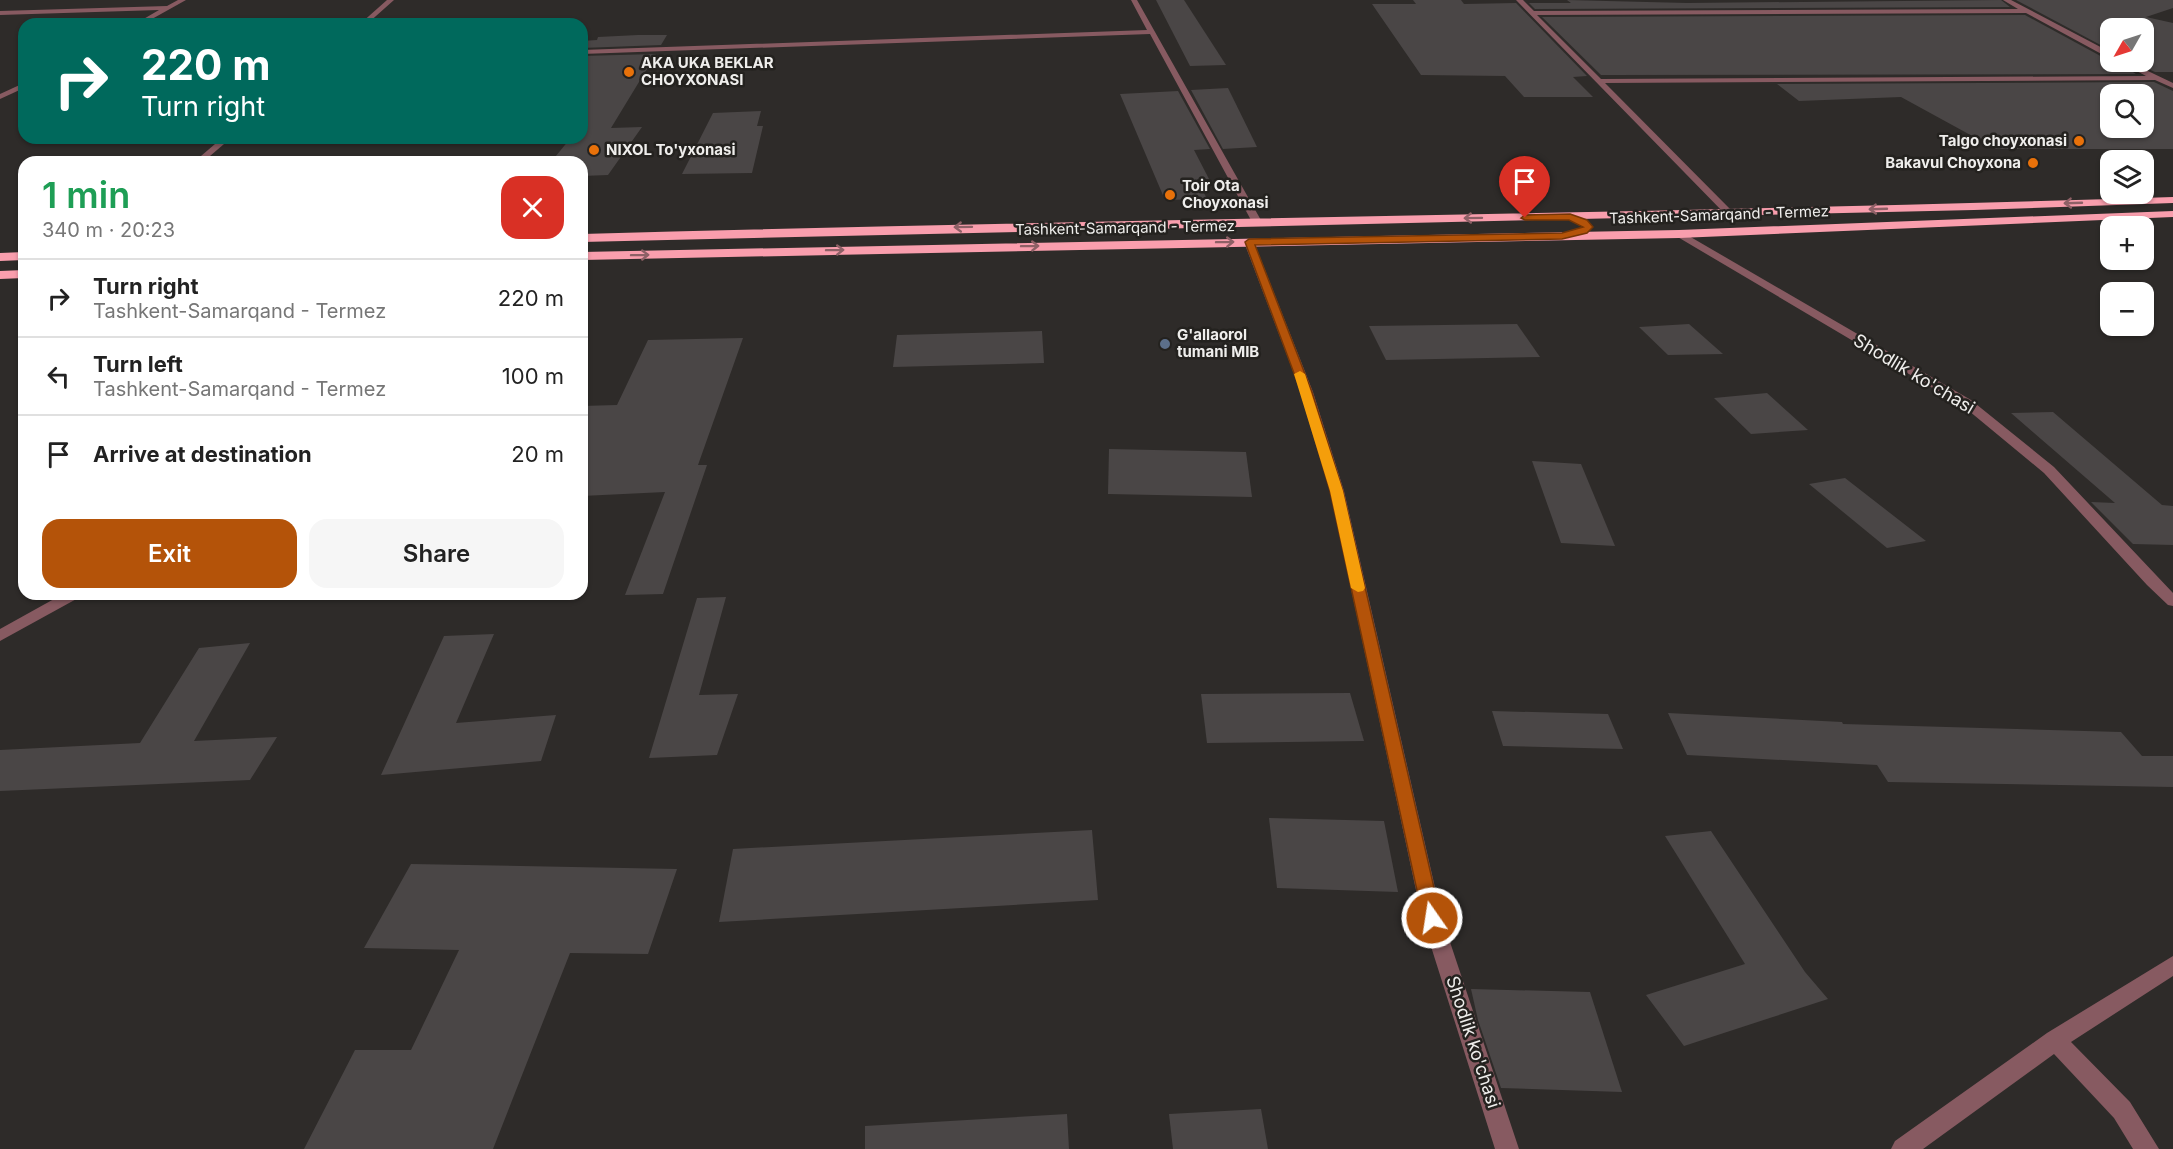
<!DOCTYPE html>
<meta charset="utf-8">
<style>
:root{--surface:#fff;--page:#f6f6f6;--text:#222;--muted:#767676;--line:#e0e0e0;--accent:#b45309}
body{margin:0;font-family:Inter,sans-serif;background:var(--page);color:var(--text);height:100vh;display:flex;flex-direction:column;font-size:22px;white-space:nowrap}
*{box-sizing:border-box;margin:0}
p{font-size:20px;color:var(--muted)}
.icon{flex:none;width:33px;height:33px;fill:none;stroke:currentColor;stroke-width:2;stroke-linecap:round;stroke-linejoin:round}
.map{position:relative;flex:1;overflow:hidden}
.panel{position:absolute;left:18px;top:156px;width:570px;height:444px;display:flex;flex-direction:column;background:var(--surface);border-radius:18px;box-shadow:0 2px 4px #0004}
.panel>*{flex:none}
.top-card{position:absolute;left:18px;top:18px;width:570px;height:126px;border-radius:18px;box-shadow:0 2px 4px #0004;background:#00695c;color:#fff;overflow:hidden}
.needle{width:39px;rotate:231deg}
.fabs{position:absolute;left:2100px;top:18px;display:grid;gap:12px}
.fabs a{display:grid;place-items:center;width:54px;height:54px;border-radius:12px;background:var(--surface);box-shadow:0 2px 4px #0004;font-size:30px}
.pin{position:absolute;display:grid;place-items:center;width:51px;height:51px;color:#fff;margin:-62px -26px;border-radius:50% 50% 50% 0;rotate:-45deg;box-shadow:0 0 6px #0007}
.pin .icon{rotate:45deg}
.me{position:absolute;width:66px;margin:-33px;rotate:347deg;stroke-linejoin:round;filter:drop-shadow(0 0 4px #0008)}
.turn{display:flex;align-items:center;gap:21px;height:126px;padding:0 24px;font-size:27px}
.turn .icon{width:78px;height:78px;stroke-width:2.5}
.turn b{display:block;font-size:42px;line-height:51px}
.round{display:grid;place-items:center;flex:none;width:63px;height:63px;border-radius:18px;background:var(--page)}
.summary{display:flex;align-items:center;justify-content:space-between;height:102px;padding:0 24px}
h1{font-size:36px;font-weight:600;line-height:45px;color:#1e9e55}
.primary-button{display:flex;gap:12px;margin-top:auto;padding:12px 24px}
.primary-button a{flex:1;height:69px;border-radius:18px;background:var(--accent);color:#fff;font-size:24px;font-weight:600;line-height:69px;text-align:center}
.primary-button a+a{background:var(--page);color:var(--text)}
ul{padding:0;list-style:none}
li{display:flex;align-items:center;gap:18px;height:78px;padding:0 24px;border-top:2px solid var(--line)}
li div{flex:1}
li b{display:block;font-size:22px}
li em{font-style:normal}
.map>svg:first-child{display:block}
.building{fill:#4a4646;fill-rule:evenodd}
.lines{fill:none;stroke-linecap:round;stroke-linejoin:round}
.street{fill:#875a61;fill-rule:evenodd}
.highway{fill:#f99ead;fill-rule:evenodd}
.oneway{stroke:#8e6066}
.route{fill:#b45309;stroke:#753606;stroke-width:1.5}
.slow{fill:#f59e0b}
.food-dot{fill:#e8710a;stroke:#24221f;stroke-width:2}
.service-dot{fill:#5c6f8a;stroke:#24221f;stroke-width:2}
.labels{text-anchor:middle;stroke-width:5;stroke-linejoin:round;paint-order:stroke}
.far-poi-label{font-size:15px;font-weight:bold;fill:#efeeec;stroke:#24221f;text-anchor:start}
.far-street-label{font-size:15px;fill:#efeeec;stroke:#24221f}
.street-label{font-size:18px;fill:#efeeec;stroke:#24221f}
</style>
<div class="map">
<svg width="2173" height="1149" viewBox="0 0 2173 1149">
<rect width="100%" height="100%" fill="#2e2b29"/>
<!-- building -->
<g class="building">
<path d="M1156,0H1184L1226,65L1190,66Z"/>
<path d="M1413,0H1461L1464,4L1516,3L1587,76L1573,77L1593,97H1524L1505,76L1421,75L1372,4H1416Z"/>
<path d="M1567,0L1687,3L2001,0L2010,7L1535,9L1529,3H1571Z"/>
<path d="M2016,0H2173V8L2146,17L2173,23V72H2155L2133,62H2144V28H2110V50Z"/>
<path d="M2025,15L2106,59H2110V62H2118L2136,74L1601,75L1542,17Z"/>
<path d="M638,35H667L661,45L582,48V41L597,40L598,37Z"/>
<path d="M656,54L611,128L642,127L608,175L582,176V162H551L569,140H565L566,138H582V56Z"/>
<path d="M2154,82L2173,91V149H1996L1901,97L1799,101L1777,84ZM2110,94H2144V128H2110Z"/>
<path d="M1228,88L1257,147L1223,149L1191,90Z"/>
<path d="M1178,91L1210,149L1194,150L1209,179H1197L1207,199L1165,200L1120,94Z"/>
<path d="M761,111L757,126H763L752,173L682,174L713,113Z"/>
<path d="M1517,324L1540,357L1386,360L1369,326Z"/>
<path d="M1689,324L1723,354L1668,355L1639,327Z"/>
<path d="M1042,331L1044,363L893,367L897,335Z"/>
<path d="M743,338L698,465H707L663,594L625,595L665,492L582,496V406L617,405L648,340Z"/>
<path d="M1767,393L1808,430L1751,434L1714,398Z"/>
<path d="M2053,412L2162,505L2173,506V545L2133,544L2091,502L2115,503L2011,413Z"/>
<path d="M1109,449L1246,452L1252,497L1108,494Z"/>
<path d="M1532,461L1581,464L1615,546L1561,543Z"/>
<path d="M1845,478L1926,541L1887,548L1809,484Z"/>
<path d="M726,597L699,695L738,694L717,755L649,758L697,598Z"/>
<path d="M494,634L456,723L556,715L541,761L381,775L444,636Z"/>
<path d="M250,643L194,741L277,737L250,780L0,791V750L140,743L199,648Z"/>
<path d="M1350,693L1364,741L1207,743L1201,694Z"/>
<path d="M1492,711L1608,714L1623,749L1503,746Z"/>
<path d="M1668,713L1842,722L1843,724L2121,732L2142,756H2173V787L1888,782L1877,765L1687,755Z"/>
<path d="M1269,818L1384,821L1398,892L1277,888Z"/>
<path d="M1092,830L1098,900L719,922L733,849Z"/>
<path d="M1711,831L1805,972L1828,999L1684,1046L1646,995L1745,964L1665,836Z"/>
<path d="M411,864L677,869L648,954L570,953L493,1149H304L355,1050H411L459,950L364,948Z"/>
<path d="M1471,989L1590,992L1622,1092L1501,1088L1478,1020Z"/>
<path d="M1261,1109L1268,1149H1173L1169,1114Z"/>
<path d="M1067,1114L1069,1149H865V1126Z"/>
</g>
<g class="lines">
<!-- street -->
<g class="street">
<path d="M178,0H186L143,24H135L159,10L0,15V11L167,6Z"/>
<path d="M387,0H394L367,24H360Z"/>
<path d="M1131,0H1137L1262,222L1260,224L1252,222L1150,34L582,54V50L1147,30Z"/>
<path d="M1516,0H1523L1534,11L2018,9L2003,0H2011L2110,52V57H2107L2026,13L1537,15L1601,79L2146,76L2120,62H2129L2173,83V88L2155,80L1605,83L1733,212L1735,214L1730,217L1727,216Z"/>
<path d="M24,83V88L0,99V94Z"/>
<path d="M222,138H231L203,162H194Z"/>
<path d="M1676,232H1682L1971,400L2054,467L2173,593V606L2168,605L2147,585L2044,473L1963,406L1676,236Z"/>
<path d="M1245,240L1254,242L1313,392L1344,491L1442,918L1519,1149H1495L1422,918L1330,491L1301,392L1244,242Z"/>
<path d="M63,594H83L80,597L0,641V629Z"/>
<path d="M2173,956V976L2071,1042L2130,1102L2159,1149H2133L2114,1118L2054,1054L1923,1149H1891L1895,1141L2047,1033Z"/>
</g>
<!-- highway -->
<g class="highway">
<path d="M2173,197V203L1974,210L582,242V234C1112,219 1643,214 2173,197Z"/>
<path d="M2173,211V217L1679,238L582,260V252L1679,230Z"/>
<path d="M24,252V260L0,261V253Z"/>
<path d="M24,270V278L0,279V271Z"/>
</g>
</g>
<!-- one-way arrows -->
<defs><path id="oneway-shaft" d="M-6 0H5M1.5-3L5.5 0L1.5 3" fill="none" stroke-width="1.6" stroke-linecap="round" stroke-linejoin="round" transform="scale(1.5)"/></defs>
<g class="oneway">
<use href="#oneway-shaft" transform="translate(2073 203) rotate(178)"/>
<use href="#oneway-shaft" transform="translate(1878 209) rotate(178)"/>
<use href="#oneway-shaft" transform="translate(1473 218) rotate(179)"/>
<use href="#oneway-shaft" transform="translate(963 227) rotate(179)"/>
<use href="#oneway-shaft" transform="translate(1225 242) rotate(-1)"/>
<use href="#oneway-shaft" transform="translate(1030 246) rotate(-1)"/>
<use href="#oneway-shaft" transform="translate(835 250) rotate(-1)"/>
<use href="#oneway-shaft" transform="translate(640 255) rotate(-1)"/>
</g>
<!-- route -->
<path class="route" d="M1570,214L1587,220L1593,227L1587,233L1562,239L1255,245L1312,392L1343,491L1441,918L1439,923L1432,926L1426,923L1423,918L1330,491L1301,392L1245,242L1249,239L1562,233L1583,227L1569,220H1525L1521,218L1525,215Z"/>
<!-- slow -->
<path class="slow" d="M1300,371L1305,374L1343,491L1365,588L1363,591L1358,592L1351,588L1330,491L1294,374Z"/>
<!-- markers -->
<g class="food-dot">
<circle cx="629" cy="72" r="6"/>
<circle cx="2079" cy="141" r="6"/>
<circle cx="594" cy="150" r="6"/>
<circle cx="2033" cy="163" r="6"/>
<circle cx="1170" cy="195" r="6"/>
</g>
<circle class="service-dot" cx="1165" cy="344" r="6"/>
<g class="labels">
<!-- far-poi labels -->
<g class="far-poi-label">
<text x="641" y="68">AKA UKA BEKLAR<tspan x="641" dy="17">CHOYXONASI</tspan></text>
<text x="2067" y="146" text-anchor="end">Talgo choyxonasi</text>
<text x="606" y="155">NIXOL To'yxonasi</text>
<text x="2021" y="168" text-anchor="end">Bakavul Choyxona</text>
<text x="1182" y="191">Toir Ota<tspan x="1182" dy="17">Choyxonasi</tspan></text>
<text x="1177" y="340">G'allaorol<tspan x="1177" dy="17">tumani MIB</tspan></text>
</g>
<!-- far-street labels -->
<g class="far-street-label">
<text transform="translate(1719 215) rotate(-2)" y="5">Tashkent-Samarqand - Termez</text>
<text transform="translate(1125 228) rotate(-1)" y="5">Tashkent-Samarqand - Termez</text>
</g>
<!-- street labels -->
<g class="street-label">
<text transform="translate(1914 374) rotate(31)" y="6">Shodlik ko'chasi</text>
<text transform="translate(1473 1042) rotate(72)" y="6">Shodlik ko'chasi</text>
</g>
</g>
</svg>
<div class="fabs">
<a><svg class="needle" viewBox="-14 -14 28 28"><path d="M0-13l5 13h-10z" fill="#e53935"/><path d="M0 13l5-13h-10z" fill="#767676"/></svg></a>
<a><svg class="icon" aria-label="search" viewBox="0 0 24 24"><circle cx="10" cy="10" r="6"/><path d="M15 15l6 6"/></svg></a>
<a><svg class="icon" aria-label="layers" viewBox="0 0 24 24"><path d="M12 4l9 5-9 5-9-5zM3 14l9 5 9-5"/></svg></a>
<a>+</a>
<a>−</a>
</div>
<div class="pin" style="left:1525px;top:218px;background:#d93025"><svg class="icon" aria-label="arrive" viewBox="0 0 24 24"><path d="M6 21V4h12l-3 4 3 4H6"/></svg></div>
<svg class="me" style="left:1432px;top:918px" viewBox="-20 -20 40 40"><circle r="17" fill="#b45309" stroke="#fff" stroke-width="3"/><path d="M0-11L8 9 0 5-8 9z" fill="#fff"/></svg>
<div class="top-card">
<div class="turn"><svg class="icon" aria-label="right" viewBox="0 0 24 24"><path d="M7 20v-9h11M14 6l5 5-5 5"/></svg><div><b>220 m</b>Turn right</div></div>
</div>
<section class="panel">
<div class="summary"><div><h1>1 min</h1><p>340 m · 20:23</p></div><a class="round" style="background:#d93025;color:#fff"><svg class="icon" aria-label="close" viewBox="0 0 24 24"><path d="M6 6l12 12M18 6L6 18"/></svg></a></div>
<ul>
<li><svg class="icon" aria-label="right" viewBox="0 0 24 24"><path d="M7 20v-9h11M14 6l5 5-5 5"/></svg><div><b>Turn right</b><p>Tashkent-Samarqand - Termez</p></div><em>220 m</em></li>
<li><svg class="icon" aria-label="left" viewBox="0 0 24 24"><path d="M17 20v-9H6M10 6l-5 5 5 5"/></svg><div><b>Turn left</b><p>Tashkent-Samarqand - Termez</p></div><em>100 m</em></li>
<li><svg class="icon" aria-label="arrive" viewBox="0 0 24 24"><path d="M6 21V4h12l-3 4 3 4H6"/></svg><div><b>Arrive at destination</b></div><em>20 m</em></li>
</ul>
<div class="primary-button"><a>Exit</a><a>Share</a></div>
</section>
</div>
